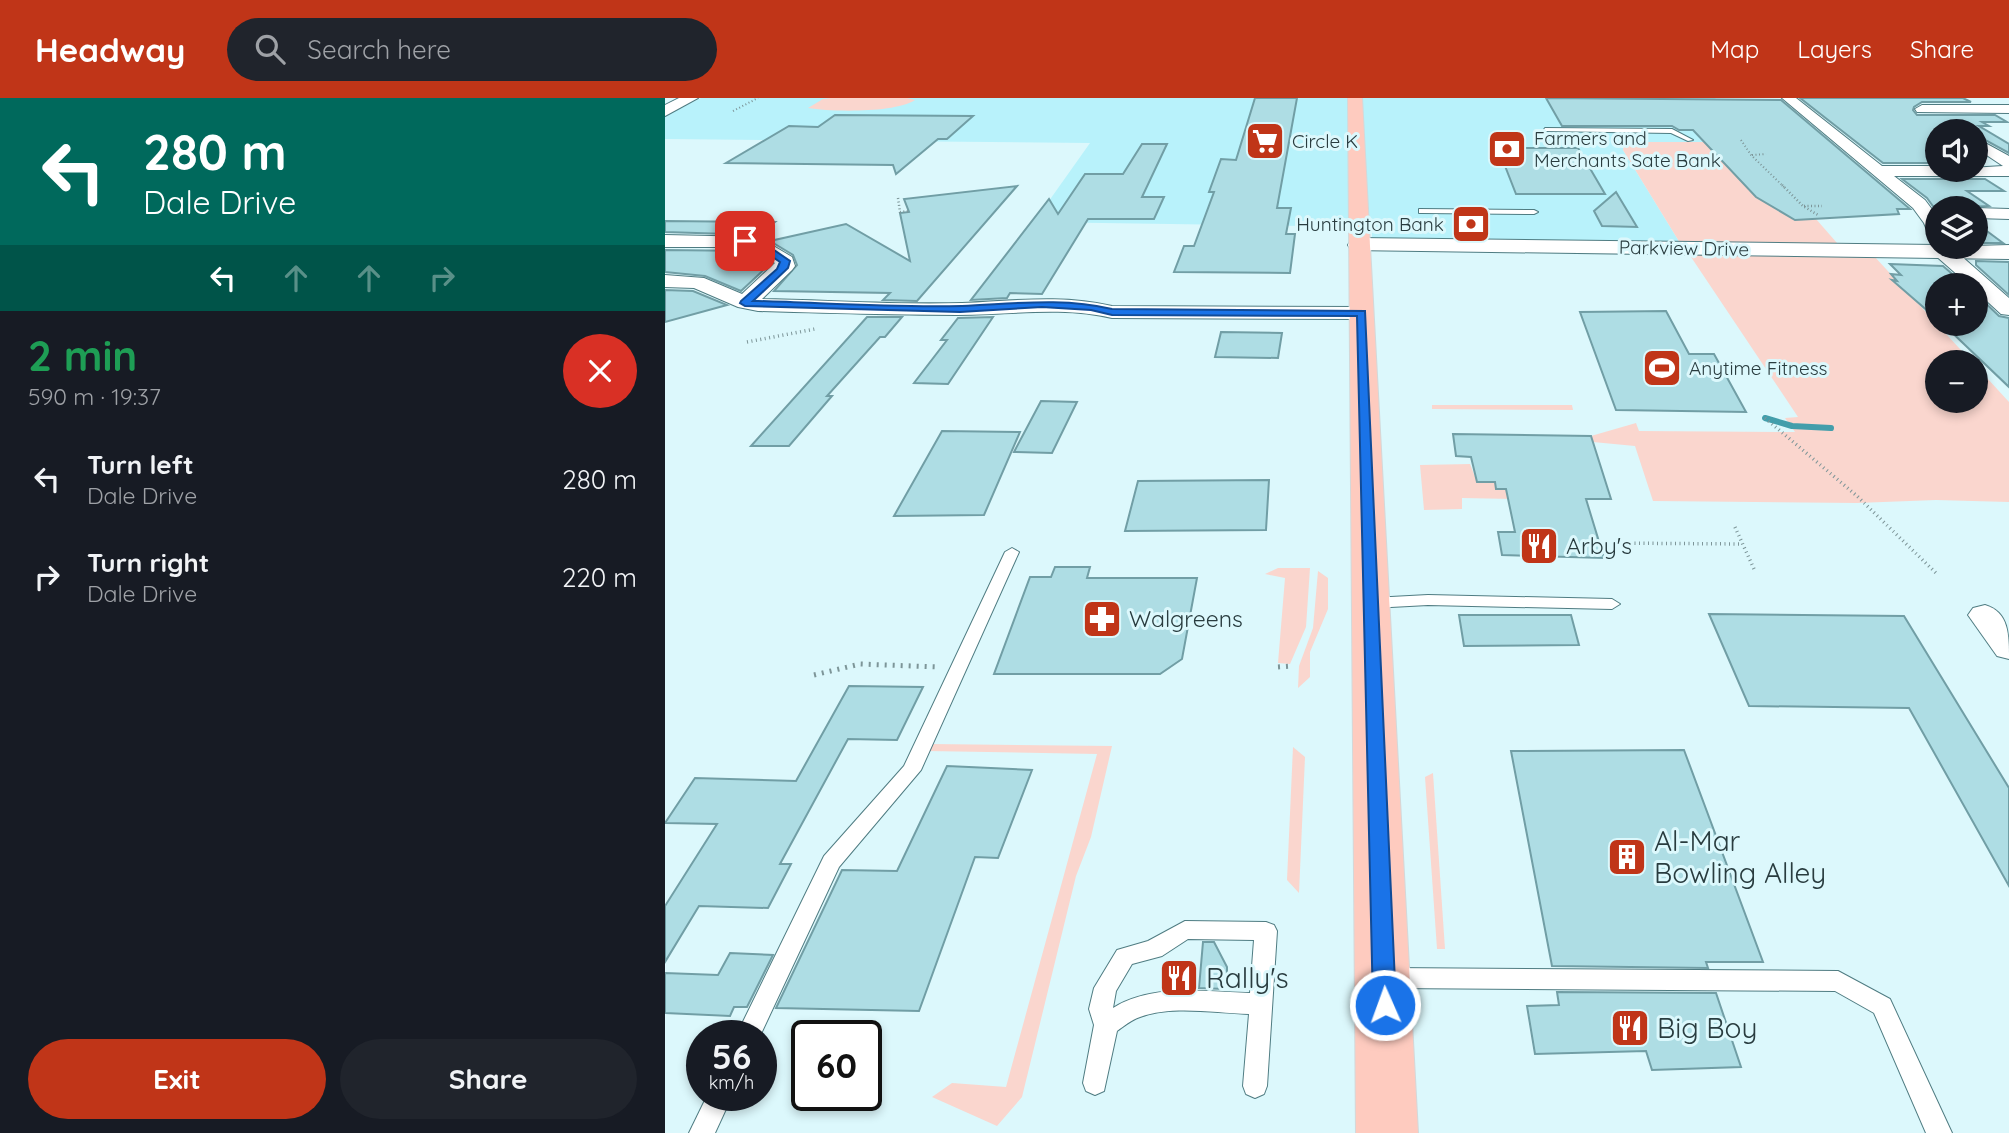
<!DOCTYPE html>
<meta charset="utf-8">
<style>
:root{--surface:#171b24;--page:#20242c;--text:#f1f3f6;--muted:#9ea1a6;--accent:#c03518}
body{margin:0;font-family:Quicksand,sans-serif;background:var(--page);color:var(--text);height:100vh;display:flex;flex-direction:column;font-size:26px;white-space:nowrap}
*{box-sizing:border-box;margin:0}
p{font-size:23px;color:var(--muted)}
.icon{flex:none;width:38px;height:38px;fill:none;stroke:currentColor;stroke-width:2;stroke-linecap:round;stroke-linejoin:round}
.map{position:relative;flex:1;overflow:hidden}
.sheet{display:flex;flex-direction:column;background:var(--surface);width:665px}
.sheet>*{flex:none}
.top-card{background:#00695c;color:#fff;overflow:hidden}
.controls{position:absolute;left:1260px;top:21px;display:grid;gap:14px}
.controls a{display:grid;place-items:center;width:63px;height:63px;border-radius:50%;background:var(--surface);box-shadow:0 4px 10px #0003;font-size:35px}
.speed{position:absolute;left:21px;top:922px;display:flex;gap:14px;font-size:35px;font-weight:700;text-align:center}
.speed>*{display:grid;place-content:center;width:91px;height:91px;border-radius:50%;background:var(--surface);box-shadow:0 4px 10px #0003;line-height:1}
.speed small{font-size:18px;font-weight:400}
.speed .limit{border:4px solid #111;border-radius:10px;background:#fff;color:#111}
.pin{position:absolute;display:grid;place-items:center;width:60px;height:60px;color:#fff;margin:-30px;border-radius:14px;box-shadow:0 4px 10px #0006}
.me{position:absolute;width:77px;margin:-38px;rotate:358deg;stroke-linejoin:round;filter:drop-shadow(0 0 5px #0008)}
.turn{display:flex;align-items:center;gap:24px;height:147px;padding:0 28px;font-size:32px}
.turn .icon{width:91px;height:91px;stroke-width:2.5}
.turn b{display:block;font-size:49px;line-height:60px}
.lanes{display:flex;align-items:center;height:66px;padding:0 28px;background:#0003;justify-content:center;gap:35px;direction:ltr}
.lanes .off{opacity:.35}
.round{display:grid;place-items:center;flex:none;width:74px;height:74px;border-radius:37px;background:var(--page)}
.overview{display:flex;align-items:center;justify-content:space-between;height:119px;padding:0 28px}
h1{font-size:42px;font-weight:700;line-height:52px;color:#1e9e55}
.action{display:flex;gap:14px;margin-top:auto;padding:14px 28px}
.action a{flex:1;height:80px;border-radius:42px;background:var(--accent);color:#fff;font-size:28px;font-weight:700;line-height:80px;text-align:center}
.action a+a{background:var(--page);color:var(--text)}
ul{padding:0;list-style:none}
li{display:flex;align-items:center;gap:21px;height:98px;padding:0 28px}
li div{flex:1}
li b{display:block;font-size:26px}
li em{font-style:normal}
header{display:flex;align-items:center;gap:42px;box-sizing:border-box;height:98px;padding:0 35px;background:var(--accent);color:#fff}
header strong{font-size:33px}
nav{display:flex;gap:38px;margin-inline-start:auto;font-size:24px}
.search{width:490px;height:63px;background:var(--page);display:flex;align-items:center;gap:18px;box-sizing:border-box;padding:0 24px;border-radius:38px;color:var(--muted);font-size:26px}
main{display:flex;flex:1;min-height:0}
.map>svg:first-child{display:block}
.built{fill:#b8f2fb}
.green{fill:#fad6ce}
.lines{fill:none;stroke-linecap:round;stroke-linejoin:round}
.stream{stroke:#439eab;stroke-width:6}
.building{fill:#aedde4;stroke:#719ea5;stroke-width:2}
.service-casing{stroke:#4f7c82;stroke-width:2}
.minor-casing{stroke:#4f7c82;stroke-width:2}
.tertiary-casing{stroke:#4f7c82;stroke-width:2}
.primary-casing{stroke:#d4d8d9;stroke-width:2}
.path-far3{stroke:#7d9598;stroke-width:2;stroke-dasharray:1 2.5;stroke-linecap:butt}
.path-far2{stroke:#7d9598;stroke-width:2.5;stroke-dasharray:1 2.5;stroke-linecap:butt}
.path-far1{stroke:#7d9598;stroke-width:3.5;stroke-dasharray:1 3.5;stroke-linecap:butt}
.path{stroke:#7d9598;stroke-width:5;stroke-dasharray:2 6;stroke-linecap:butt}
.service{fill:#fff;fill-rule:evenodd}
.minor{fill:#fff;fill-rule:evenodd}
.tertiary{fill:#fff;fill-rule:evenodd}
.primary{fill:#fecbbf;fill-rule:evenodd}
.route{fill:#1a73e8;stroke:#114b97;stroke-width:2}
.labels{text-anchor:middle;stroke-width:6;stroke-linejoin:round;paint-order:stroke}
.far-poi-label{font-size:19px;fill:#293c3f;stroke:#dcf8fc;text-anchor:start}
.far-street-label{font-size:19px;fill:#293c3f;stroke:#dcf8fc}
.poi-label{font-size:23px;fill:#293c3f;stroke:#dcf8fc;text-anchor:start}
.near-poi-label{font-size:28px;fill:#293c3f;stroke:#dcf8fc;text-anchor:start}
</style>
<header>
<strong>Headway</strong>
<div class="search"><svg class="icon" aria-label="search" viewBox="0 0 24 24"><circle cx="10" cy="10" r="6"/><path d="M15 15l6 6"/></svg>Search here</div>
<nav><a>Map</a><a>Layers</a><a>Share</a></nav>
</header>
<main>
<section class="sheet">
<div class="top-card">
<div class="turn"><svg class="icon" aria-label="left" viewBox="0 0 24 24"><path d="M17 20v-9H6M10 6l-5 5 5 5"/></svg><div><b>280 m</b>Dale Drive</div></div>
<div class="lanes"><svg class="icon" aria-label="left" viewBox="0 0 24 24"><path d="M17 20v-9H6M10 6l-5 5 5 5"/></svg><svg class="icon off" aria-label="ahead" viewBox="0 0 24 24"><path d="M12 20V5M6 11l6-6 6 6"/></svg><svg class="icon off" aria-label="ahead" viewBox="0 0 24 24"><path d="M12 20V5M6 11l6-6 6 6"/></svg><svg class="icon off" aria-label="right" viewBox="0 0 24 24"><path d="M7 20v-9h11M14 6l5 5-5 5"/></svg></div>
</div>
<div class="overview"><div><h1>2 min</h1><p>590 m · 19:37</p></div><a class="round" style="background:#d93025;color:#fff"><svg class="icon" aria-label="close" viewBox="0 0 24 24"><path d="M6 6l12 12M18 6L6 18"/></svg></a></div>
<ul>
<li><svg class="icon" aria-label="left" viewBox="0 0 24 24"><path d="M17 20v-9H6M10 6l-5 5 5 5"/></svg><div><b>Turn left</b><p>Dale Drive</p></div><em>280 m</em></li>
<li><svg class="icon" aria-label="right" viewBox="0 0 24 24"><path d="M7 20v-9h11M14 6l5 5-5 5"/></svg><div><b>Turn right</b><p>Dale Drive</p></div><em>220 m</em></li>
</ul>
<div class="action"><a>Exit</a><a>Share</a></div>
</section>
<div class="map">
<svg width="1344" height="1035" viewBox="0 0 1344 1035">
<rect width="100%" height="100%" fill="#dcf8fc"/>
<!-- built -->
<path class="built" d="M36,0H1050L1098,44H965L959,47L958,52L1015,145L707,142V129L369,124L425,45L0,41V18Z"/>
<!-- green -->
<g class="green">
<path d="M166,0H242L250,2C230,15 167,14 143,10L158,1Z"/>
<path d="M965,44H1071C1088,84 1098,124 1151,121L1172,145H1015L958,52L959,47Z"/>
<path d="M1024,156L1209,158L1307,264H1272V303H1311V268L1344,304V404L1271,402L1192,405L988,403L970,348L928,344L926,338L971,325L974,333L1130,334L1120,320L1133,319Z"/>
<path d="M767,307H907L908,312L767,311Z"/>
<path d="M805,366L812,384H830L832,391H861L908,402L797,400V411L759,412L755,367Z"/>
<path d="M613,470H645L641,529L625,566L613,565L620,480L600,476Z"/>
<path d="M653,473L663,480V511L645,554V579L633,590L634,568L648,530Z"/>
<path d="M265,646L447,648L426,739L411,778L357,999L332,1028L267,999L287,985L341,989L432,656L262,653Z"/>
<path d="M628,649L640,659L634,795L622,782Z"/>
<path d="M768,675L780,851H772L760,679Z"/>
</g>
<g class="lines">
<!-- stream -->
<path class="stream" d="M1100,320L1127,328L1166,330"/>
</g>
<!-- building -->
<g class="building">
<path d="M590,0H632L612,110H626L621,136H630L625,175L509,174L519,148H529L549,94H544L556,61L571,62Z"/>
<path d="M881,0L1116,2L1245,111H1232L1234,116L1130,122L1091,99L1028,32H1014L1007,28H897Z"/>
<path d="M1135,0H1298L1306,4H1257L1249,9L1248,12L1252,17H1330L1342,24H1317L1324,28H1314L1344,46V55L1311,37V33H1272V65H1218Z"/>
<path d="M170,17L308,18L282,41H273L231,76L228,67L61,65L124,28L153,29Z"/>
<path d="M477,46H502L477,99H499L489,121H423L377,196L345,195L342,200L306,202L384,101L393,116L420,76H458Z"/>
<path d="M833,50H913L940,96H851Z"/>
<path d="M1237,81H1320L1339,93H1302L1324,108L1270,111L1262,100Z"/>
<path d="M352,88L252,203L218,202L225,195L109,193L132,167L128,157L105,143L181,126L245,163L235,115L244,114L239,101Z"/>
<path d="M951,94L972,129L937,128L929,113Z"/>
<path d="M0,123L110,124L94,137L0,134Z"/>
<path d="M1311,125L1338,145H1311Z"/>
<path d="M0,152L87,153L106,165L76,193L40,178L0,174Z"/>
<path d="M1311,163L1344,164V197L1311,167Z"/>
<path d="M1225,166L1278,168L1300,187H1272V221L1227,182L1232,183L1226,176L1236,177Z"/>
<path d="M0,192L28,193L62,207L0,224Z"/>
<path d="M1311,196L1334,218L1344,220V289L1278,226H1311Z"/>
<path d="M1001,213L1024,256H1049L1081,314L951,312L915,214Z"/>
<path d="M202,219H237L220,239H215L162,298H167L124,348H86Z"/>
<path d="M328,219L283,286L249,285L282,242H276L293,220Z"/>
<path d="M556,234L617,235L613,260L550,259Z"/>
<path d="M376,303L412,304L387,355L349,354Z"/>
<path d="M277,333L355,334L319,417L229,418Z"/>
<path d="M788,336L926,338L946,401H921L939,460L837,457L833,434H850L841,391H831L830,384H812L806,359L791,358Z"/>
<path d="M604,382L601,432L460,433L473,383Z"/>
<path d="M390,469H425L422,480H532L517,561L495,576H329L365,479H386Z"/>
<path d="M1044,516L1239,518L1344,690V788L1244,610L1084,608Z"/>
<path d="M794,517H906L914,547L799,548Z"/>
<path d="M184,588L258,589L232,642L183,641L115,766H126L103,810L34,808L0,864V808L52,726L0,725L30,680L131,683Z"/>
<path d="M1019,652L1098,864H1041L1043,870L887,868L846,653Z"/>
<path d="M282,668L367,672L333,760L310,759L254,913L111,910L177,772L232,773Z"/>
<path d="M538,844H549L562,869V885L559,891L534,890Z"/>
<path d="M65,855L108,857L82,909H69L65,918L0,915V875L53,877Z"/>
<path d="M892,894L1051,895L1076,969L987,972L981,953L870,956L862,908L894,907Z"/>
</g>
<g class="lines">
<!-- service casing -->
<g class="service-casing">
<g id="service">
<path d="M880,30L1007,31L1028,42L1023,43L1006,35L878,33Z"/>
<path d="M754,111L869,112L873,114L869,116L757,115H754Z"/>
<path d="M347,450L354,454L256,672L174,769L95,938H71L159,758L239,668L340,454Z"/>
<path d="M763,497L947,501L955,506L947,511L763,507L707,510L699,505L707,500Z"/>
<path d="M520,823L601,824L609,827L612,833L602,988L599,996L590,1000L581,996L578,988L584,916C550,915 507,907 475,919C466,922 459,928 452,933L439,993L430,997L421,993L418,985L429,927L424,911L429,890L452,852L483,843ZM523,841L589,842L585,895C540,894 488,885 448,910L451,893L467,866L497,858Z"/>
<path d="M725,870L1173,873L1225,901L1287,1035H1261L1209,915L1170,893L725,890L717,887L714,880L717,873Z"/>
<path d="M42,998H67L50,1035H24Z"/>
</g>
</g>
<!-- minor casing -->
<g class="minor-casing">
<g id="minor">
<path d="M1117,0H1131L1217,68H1272V72L1338,68L1311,50V40L1344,58V78H1229L1260,102L1272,118V142L1266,141L1259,125L1248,110Z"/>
<path d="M1257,7H1344V15L1252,14L1250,11Z"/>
<path d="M1309,110H1311L1344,111V121L1311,120Z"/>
<path d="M0,137L93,139L127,159L130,168L127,172L97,201C163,202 230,207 297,205C347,203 397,196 447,208L697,209L705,210L708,215L705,220L697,221L447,220C395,208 345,217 292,217C226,217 159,215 93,213L73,209L29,190L0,189V177L39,180L77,196L110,165L88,150L80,149H0Z"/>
<path d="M1270,145L1272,149H1286L1344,200V217L1336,216L1311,193V187H1304L1271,158L1268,149Z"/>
<path d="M1320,507C1344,514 1344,537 1344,561L1332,558L1303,517L1308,510Z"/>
</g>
</g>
<!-- tertiary casing -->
<g class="tertiary-casing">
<g id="tertiary">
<path d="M14,0H33L0,18V7Z"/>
<path d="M694,140L1272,147V149L1344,147V161L686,152L683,147L686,142Z"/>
</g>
</g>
<!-- primary casing -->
<g class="primary-casing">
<path id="primary" d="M683,0H697L753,1035H691Z"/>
</g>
<!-- path-far3 -->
<g class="path-far3">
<path d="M68,13L93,0"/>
<path d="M1076,42L1086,57L1119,89"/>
<path d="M1087,57L1101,56"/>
</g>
<!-- path-far2 -->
<g class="path-far2">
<path d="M1117,87L1138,108L1153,117"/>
<path d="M233,100L235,114L244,113"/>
<path d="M1139,108H1157"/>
</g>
<!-- path-far1 -->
<g class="path-far1">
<path d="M82,244L150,231"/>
<path d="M1100,320L1192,398L1271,475"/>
<path d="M1070,429L1089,471"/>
<path d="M938,445L1077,446"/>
</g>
<!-- path -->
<g class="path">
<path d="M613,569L628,568"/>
<path d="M149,577L195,566L273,569"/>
</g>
<!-- service -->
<use href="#service" class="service"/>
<!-- minor -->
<use href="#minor" class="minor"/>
<!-- tertiary -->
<use href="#tertiary" class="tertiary"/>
<!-- primary -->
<use href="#primary" class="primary"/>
</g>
<!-- route -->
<path class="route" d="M80,140L96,143L125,163L123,170L88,203H93C161,205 230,210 297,208C348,206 397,199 447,211L700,213L731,907L728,914L720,917L711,914L708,907L692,218L447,217L426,212L377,209L295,214L80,208L75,205L76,203L112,171L115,164L90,147L77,145L76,143Z"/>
<!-- icons -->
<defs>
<g id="supermarket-square" transform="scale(2.0125)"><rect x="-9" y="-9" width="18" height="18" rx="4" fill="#c03518" stroke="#dcf8fc"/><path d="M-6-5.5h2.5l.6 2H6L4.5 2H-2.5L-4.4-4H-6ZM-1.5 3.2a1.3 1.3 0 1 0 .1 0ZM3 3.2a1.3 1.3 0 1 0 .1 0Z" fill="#fff"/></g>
<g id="bank-square" transform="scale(2.0125)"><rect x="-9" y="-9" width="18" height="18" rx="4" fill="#c03518" stroke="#dcf8fc"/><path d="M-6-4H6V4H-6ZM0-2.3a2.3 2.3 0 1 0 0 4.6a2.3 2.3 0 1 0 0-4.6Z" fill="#fff"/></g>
<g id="stadium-square" transform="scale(2.0125)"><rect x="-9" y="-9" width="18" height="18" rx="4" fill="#c03518" stroke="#dcf8fc"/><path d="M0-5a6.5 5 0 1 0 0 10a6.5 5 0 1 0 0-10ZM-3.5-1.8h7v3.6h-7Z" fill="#fff"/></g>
<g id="restaurant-square" transform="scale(2.0125)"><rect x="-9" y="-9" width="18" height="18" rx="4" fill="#c03518" stroke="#dcf8fc"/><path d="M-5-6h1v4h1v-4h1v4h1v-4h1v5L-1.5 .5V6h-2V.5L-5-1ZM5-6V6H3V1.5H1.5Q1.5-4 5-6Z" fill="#fff"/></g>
<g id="pharmacy-square" transform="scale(2.0125)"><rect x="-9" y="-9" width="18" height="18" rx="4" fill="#c03518" stroke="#dcf8fc"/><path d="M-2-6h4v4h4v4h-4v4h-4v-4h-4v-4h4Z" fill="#fff"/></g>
<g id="building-square" transform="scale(2.0125)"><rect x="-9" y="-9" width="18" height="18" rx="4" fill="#c03518" stroke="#dcf8fc"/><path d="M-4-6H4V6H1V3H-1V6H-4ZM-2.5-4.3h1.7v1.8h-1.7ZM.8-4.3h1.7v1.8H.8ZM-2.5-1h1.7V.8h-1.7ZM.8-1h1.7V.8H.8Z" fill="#fff"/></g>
</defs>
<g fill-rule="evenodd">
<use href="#supermarket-square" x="600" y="43"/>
<use href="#bank-square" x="842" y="51"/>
<use href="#bank-square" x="806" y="126"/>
<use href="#stadium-square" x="997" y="270"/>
<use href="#restaurant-square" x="874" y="448"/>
<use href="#pharmacy-square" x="437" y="521"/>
<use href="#building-square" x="962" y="759"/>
<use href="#restaurant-square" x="514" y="880"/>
<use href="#restaurant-square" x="965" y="930"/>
</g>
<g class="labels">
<!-- far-poi labels -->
<g class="far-poi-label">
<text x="869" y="47">Farmers and<tspan x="869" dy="22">Merchants Sate Bank</tspan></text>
<text x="627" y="50">Circle K</text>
<text x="779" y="133" text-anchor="end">Huntington Bank</text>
<text x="1024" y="277">Anytime Fitness</text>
</g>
<!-- far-street labels -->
<g class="far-street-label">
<text transform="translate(1019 150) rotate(1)" y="7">Parkview Drive</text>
</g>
<!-- poi labels -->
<g class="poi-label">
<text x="901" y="456">Arby's</text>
<text x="464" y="529">Walgreens</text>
</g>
<!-- near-poi labels -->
<g class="near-poi-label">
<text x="989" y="753">Al-Mar<tspan x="989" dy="32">Bowling Alley</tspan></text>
<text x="541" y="890">Rally's</text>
<text x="992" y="940">Big Boy</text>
</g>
</g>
</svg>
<div class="controls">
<a><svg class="icon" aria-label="sound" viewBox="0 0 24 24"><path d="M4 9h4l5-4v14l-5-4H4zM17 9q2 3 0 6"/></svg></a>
<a><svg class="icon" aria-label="layers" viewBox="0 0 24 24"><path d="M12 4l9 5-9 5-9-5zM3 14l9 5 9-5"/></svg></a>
<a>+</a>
<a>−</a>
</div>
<div class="speed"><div>56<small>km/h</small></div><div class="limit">60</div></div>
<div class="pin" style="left:80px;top:143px;background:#d93025"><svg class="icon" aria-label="arrive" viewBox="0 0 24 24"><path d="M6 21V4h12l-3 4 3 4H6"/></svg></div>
<svg class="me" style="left:720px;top:907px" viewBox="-20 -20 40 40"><circle r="17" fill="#1a73e8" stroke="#fff" stroke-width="3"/><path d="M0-11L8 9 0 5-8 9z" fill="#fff"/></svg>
</div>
</main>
